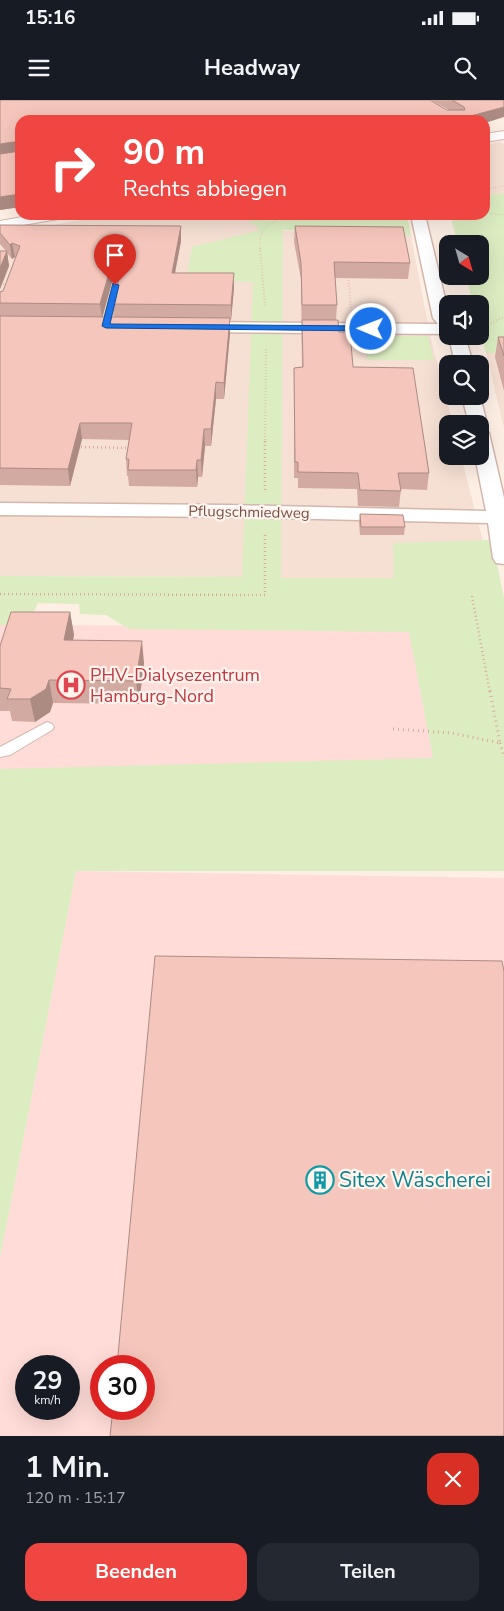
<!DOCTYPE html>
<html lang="de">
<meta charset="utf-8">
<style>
:root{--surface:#171b24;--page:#242831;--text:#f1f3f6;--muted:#9ea1a6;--accent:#ef4642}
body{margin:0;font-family:"Nunito Sans",sans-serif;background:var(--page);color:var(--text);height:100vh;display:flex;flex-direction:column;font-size:19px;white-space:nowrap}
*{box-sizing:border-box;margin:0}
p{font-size:16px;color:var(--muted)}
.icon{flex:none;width:28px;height:28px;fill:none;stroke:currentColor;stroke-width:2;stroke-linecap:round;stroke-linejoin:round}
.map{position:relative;height:1336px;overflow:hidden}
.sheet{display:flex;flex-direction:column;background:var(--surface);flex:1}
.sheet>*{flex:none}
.guide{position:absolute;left:15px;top:15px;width:475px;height:105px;border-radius:15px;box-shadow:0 5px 20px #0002;background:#ef4642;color:#fff;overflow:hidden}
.needle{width:32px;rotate:143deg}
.buttons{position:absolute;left:439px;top:135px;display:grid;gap:10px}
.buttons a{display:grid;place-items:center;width:50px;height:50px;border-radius:10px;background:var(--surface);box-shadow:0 5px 20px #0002;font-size:25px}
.speed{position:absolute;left:15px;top:1255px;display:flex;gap:10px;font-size:25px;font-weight:700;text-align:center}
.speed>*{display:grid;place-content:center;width:65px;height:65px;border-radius:50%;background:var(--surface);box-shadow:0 5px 20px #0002;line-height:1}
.speed small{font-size:12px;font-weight:400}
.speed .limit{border:8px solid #d22;background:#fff;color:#111}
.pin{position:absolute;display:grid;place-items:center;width:42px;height:42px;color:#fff;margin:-51px -21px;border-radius:50% 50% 50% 0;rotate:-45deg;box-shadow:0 0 5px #0007}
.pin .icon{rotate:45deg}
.me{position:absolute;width:55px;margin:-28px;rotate:271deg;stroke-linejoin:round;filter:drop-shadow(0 0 4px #0008)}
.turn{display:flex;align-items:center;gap:18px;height:105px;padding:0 25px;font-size:22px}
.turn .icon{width:65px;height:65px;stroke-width:2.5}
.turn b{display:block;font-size:35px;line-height:42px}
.round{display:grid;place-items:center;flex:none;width:52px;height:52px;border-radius:15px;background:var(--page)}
.overview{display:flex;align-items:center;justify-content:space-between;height:85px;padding:0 25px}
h1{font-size:30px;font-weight:700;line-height:38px}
.button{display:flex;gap:10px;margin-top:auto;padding:10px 25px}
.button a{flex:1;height:58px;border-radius:15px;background:var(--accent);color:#fff;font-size:20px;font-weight:700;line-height:58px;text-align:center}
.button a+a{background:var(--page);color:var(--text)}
.status{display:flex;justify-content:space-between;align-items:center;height:35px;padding:0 25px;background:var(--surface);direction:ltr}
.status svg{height:14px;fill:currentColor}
header{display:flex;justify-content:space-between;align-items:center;height:65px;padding:0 25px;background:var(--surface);font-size:22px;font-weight:700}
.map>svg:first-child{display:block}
.residential{fill:#f6dfd3}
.commercial{fill:#ffdcd8;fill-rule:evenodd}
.green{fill:#dcedc2}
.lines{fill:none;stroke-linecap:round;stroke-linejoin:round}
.lane-casing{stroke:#d3b7ad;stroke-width:2}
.street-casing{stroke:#d3b7ad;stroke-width:3}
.secondary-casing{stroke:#d9b7ac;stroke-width:2}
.path-far3{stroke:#daa99d;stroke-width:1;stroke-dasharray:0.5 2;stroke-linecap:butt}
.path-far2{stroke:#daa99d;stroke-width:2;stroke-dasharray:0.5 2.5;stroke-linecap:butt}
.path-far1{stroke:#daa99d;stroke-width:2.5;stroke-dasharray:1 3;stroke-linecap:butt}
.path{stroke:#daa99d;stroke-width:3;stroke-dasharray:1 4;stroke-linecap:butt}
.lane{fill:#fff;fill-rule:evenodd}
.street{fill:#fff;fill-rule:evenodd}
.secondary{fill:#fff;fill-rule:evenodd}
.wall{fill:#d3aaa1;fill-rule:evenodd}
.shaded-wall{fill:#ac8b83}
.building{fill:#f5c6bb;stroke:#ac8b83}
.route{fill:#1a73e8;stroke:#114b97}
.labels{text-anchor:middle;stroke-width:4.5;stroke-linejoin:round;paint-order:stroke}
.far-street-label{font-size:15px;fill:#795048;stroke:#fff4ed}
.health-label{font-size:18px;fill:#be3a42;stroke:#fff4ed;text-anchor:start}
.near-culture-label{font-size:21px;fill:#0d838f;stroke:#fff4ed;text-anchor:start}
</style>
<div class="status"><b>15:16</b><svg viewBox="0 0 49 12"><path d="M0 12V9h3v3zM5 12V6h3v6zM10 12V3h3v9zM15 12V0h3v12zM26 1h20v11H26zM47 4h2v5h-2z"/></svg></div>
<header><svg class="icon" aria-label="menu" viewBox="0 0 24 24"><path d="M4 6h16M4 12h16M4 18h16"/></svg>Headway<svg class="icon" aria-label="search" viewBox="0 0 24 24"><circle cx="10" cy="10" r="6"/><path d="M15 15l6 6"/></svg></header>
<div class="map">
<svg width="504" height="1336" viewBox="0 0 504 1336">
<rect width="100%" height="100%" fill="#feefe5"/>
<!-- residential -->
<g class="residential">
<path d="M500,42L504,44V93L485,96V45Z"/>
<path d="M106,115H243L261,130L411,136L430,235L453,324H448V356H461L495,488L376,493L242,477L0,476V135Z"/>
<path d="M486,253H504V328Z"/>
</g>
<!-- commercial -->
<g class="commercial">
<path d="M495,488L504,669L0,672V525L377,526Z"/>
<path d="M76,771L504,778V1336H0V1158ZM26,1266H69V1309H26ZM101,1266H144V1309H101Z"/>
</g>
<!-- green -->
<g class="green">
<path d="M504,93V253H486L480,230V204H473L466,176H480V144H458L450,115H485V96Z"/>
<path d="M243,115H407L411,136L283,130L281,478H394L393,443L492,440L504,498V771H76L0,1158V669L433,658L409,532L129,529L106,515L80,514L79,504L38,503L28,525H0V476L242,477L253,182L186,180L192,147L260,130Z"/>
<path d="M363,236H428L434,260H367Z"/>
</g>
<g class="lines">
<!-- lane casing -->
<g class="lane-casing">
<g id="lane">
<path d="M121,155L128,157L110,226L106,229L102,226Z"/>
<path d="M47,622L52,624L54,627L52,630L10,655L0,657V647Z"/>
</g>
</g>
<!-- street casing -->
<g class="street-casing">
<g id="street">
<path d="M411,115H425L448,211V234L196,232L190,230L188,227L190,224L196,222L438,224L433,218Z"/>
<path d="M449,236H465L473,264H455Z"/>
<path d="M462,296H480L487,324L483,328L489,333L504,398V464L496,463L493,458L488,423L229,417L0,415V403L229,405L486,411L475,356H480V324H469Z"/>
</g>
</g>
<!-- secondary casing -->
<g class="secondary-casing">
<g id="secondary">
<path d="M504,31V39L485,42V34Z"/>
<path d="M33,115H65L63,118L58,119L0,129V121Z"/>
</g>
</g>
<!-- path-far3 -->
<g class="path-far3">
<path d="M488,89L504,86"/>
<path d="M485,113L504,115"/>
<path d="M260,150C258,127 267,127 284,115"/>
</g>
<!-- path-far2 -->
<g class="path-far2">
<path d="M260,148L265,205"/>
<path d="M348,174L351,208"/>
<path d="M0,184H10"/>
<path d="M480,228L504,217"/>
<path d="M265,343L266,249"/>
</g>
<!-- path-far1 -->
<g class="path-far1">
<path d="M77,347L130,348"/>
<path d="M265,390V341"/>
<path d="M0,494L265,495V434"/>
<path d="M472,496L490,593"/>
</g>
<!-- path -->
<g class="path">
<path d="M393,629L452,633L500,643L490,591"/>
<path d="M500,643L504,656"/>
</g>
<!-- lane -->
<use href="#lane" class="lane"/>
<!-- street -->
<use href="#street" class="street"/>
<!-- secondary -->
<use href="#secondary" class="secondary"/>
</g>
<!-- wall -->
<g class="wall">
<path d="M0,0L447,10H449L431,0H504L485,20H20V107L0,110Z"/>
<path d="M0,125L181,126V141L175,173H234V188L231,220H230V234L224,299H216L211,346H205L202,377H198L197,387L129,386L128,376H127L126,359L129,340L82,339L70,386L0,385V192L3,191L16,158L15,157L12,159L7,153L9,166L0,189V151H6L0,144ZM120,153L126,155L112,204L114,217H102Z"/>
<path d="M295,126L410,163L408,179L335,178L337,205L336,220L339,232L353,267L429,373L427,390L401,389L399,407L358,406L357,389L298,388V378H294V268L302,267L301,179L294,142Z"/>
<path d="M498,237H504V291L495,257Z"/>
<path d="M360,414L405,427L404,435H360L359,422Z"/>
<path d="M70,512L74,535L73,540L144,563L139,604L53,603L50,612L35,622L12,621L10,611H0V546Z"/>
</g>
<!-- shaded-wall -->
<g class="shaded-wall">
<path d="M504,7V17L485,23V20H456Z"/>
<path d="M20,41V53L0,56V44Z"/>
<path d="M20,94V107L0,110V97Z"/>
<path d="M171,115H182L171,117Z"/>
<path d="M181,126V141L172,188V173Z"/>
<path d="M119,139L120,153L102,219L100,204Z"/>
<path d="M12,143L15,157L12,159L10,145Z"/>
<path d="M7,151L9,166L0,189V168Z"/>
<path d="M234,173V188L231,220V205Z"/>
<path d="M230,218V234L224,299V283Z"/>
<path d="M216,282V299L211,346V329Z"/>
<path d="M80,323L82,339L70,386L68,369Z"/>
<path d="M204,329L205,346L202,377L201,360Z"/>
<path d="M197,360L198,377L197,387L196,370Z"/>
<path d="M70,512L74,535L68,562L64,540Z"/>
<path d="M142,541L144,563L139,604L136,581Z"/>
<path d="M49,580L53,603L50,612L35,622L30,599Z"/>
</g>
<!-- building -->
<g class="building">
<path d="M0,0H430L447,10H465L464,7L452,0H504V7L456,20H419L417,19L411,20H20V94L0,97V54L20,51V41L0,44Z"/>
<path d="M0,125L181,126L172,173H234L231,205L112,204L129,143L127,141L119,139L100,204L0,203V192L3,191L20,146L12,143L10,145L0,133Z"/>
<path d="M295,126L403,127L410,163L334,162L337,205H302L301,163Z"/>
<path d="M0,151H7L0,168Z"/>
<path d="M0,216L230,218L224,283L216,282L211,329H204L201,360H197L196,370H128L129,359H126L132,323H80L68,369L0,368Z"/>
<path d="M302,220H338L339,232H350L353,267L413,268L429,373H398L401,391L360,390L358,373L298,372V362H295L294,268L303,267Z"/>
<path d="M498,237H504V256Z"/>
<path d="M360,414L403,415L405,427H361Z"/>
<path d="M11,512H70L64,540L142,541L136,581L49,580L46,589L30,599H7L11,589L0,588V546Z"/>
<path d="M155,856L502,861L504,871V1336H110L113,1309H144V1266H117Z"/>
</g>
<!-- route -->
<path class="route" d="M113,183L119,185L110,224L371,226L375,229L371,231L106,228L102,226Z"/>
<!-- icons -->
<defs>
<g id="hospital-ring" transform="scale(1.4375)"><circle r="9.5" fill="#fff4ed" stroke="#e0444e" stroke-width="1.5"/><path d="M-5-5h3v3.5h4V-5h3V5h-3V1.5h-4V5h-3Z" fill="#e0444e"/></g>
<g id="building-ring" transform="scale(1.4375)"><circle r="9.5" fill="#fff4ed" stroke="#0f9aa8" stroke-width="1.5"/><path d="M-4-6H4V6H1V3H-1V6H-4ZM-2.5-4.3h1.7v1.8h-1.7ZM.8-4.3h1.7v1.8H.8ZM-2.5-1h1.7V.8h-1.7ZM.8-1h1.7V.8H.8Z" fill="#0f9aa8"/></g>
</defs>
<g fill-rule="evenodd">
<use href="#hospital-ring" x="71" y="585"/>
<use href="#building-ring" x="320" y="1080"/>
</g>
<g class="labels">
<!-- far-street labels -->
<g class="far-street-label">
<text transform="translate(249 412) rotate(1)" y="5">Pflugschmiedweg</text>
</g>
<!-- health labels -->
<g class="health-label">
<text x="90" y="581">PHV-Dialysezentrum<tspan x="90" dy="21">Hamburg-Nord</tspan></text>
</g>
<!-- near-culture labels -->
<g class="near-culture-label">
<text x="339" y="1087">Sitex Wäscherei</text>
</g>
</g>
</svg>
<div class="buttons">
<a><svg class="needle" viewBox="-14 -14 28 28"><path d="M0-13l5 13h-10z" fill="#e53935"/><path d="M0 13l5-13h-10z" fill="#9ea1a6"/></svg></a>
<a><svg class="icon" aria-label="sound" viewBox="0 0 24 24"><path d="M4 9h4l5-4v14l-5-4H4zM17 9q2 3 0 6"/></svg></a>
<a><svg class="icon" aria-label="search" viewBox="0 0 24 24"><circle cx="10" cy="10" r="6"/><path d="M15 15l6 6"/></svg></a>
<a><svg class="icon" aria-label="layers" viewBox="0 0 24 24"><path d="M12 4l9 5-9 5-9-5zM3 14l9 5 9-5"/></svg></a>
</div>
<div class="speed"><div>29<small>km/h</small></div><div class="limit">30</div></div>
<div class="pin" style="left:115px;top:185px;background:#d93025"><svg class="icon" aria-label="arrive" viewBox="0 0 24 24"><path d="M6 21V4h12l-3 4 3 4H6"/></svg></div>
<svg class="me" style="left:371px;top:229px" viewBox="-20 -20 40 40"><circle r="17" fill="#1a73e8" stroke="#fff" stroke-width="3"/><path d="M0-11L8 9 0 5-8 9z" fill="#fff"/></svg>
<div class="guide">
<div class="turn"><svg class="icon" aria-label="right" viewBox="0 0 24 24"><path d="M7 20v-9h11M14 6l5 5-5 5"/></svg><div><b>90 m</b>Rechts abbiegen</div></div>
</div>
</div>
<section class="sheet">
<div class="overview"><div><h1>1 Min.</h1><p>120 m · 15:17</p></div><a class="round" style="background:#d93025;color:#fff"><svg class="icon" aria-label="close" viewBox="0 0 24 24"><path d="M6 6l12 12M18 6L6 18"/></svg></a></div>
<div class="button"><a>Beenden</a><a>Teilen</a></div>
</section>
